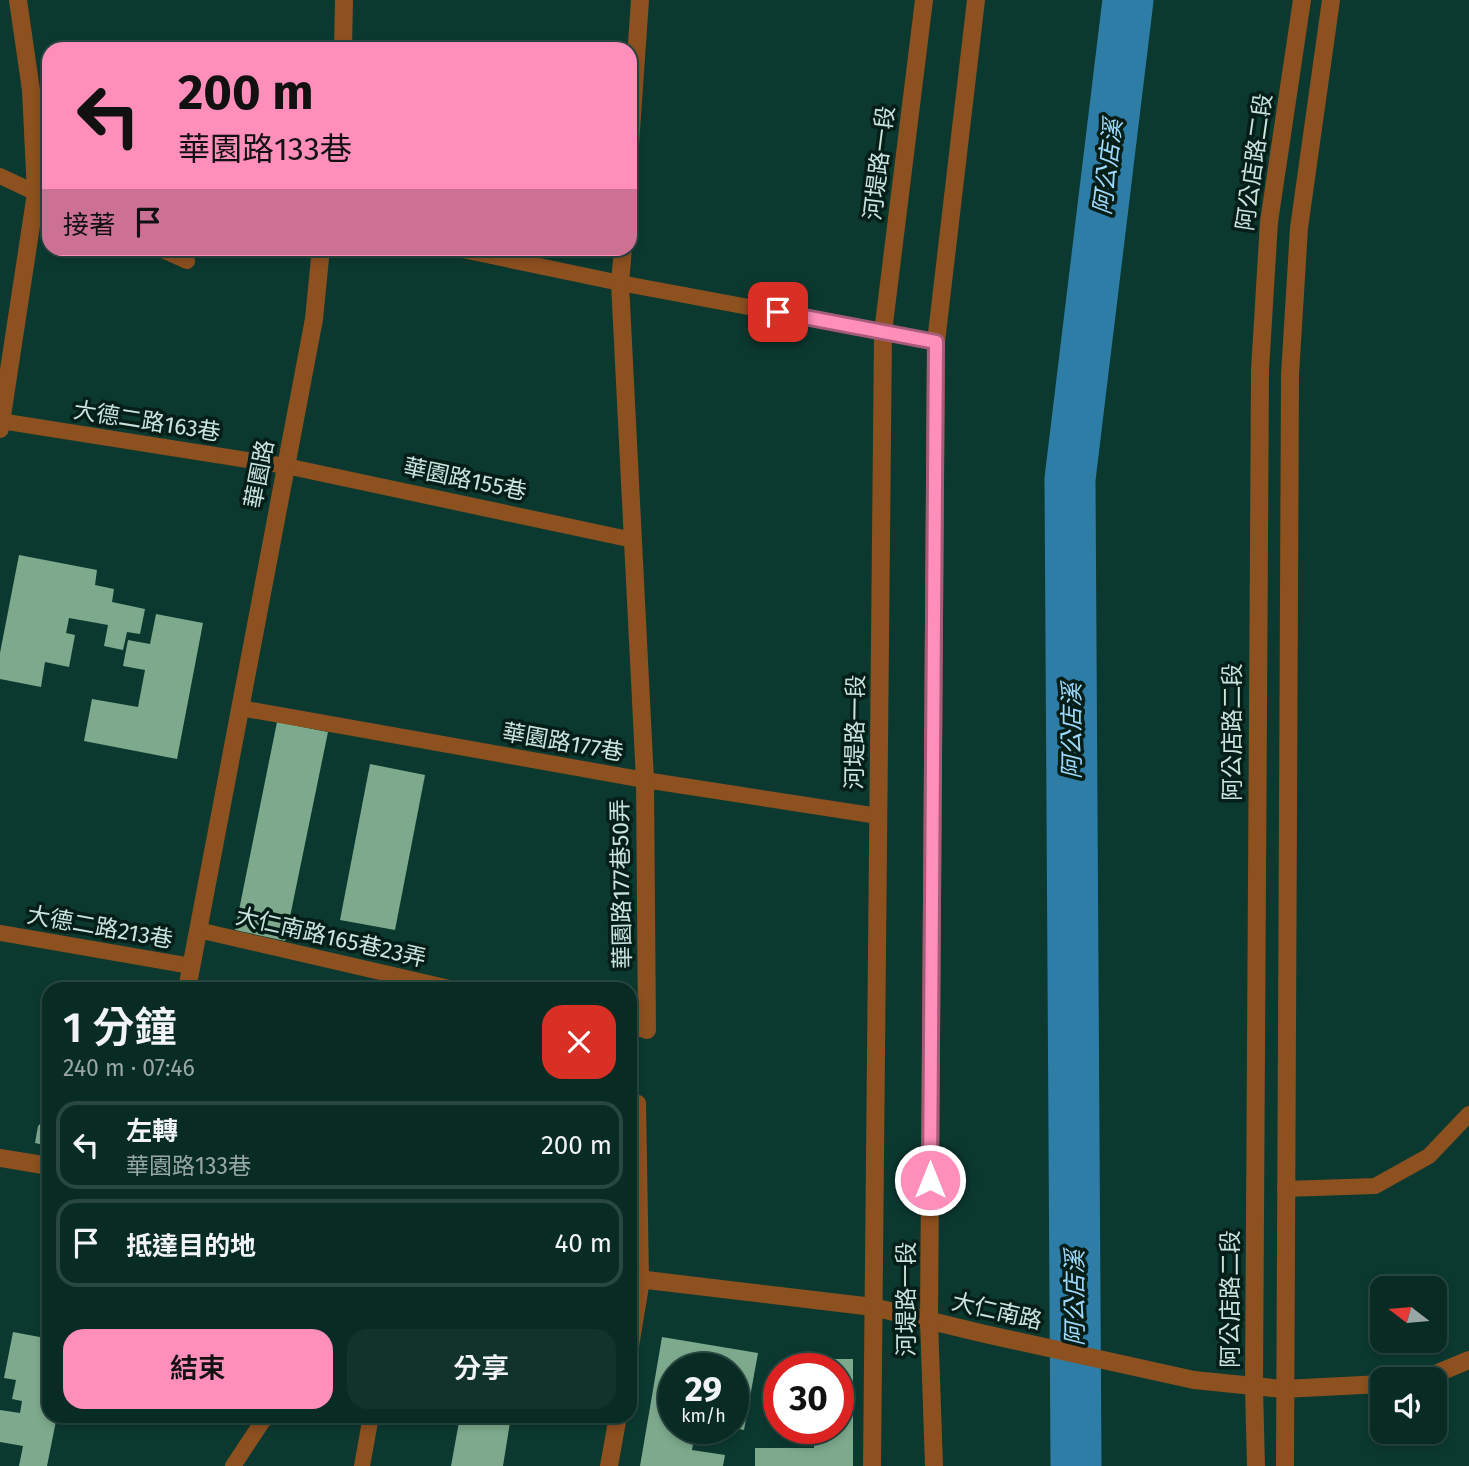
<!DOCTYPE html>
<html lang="zh-TW">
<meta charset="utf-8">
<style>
:root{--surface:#082b24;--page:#11332c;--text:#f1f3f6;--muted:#98a7a6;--line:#294741;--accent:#ff8eba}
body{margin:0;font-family:"Fira Sans","Noto Sans TC",sans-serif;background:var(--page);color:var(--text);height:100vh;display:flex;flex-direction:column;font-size:26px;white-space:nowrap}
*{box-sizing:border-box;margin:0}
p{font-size:23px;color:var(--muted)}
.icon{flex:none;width:38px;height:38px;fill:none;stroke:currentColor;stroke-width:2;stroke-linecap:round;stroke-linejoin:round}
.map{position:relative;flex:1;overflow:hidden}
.details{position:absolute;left:42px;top:982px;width:595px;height:441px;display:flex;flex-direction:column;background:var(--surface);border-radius:21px;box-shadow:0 4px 10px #0003,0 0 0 2px var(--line)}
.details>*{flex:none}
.guide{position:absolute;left:42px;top:42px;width:595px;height:214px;border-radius:21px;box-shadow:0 4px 10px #0003,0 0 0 2px var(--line);background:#ff8eba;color:#111;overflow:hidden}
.needle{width:46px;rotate:286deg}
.controls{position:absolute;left:1370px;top:1276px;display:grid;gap:14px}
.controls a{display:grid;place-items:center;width:77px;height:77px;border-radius:14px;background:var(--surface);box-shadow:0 4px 10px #0003,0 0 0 2px var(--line);font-size:35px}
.speed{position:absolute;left:658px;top:1353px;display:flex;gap:14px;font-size:35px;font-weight:700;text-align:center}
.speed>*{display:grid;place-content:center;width:91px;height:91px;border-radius:50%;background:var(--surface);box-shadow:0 4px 10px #0003,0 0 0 2px var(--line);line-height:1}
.speed small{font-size:18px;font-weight:400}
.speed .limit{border:10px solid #d22;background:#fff;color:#111}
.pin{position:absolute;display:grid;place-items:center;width:60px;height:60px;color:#fff;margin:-30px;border-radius:14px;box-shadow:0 4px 10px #0006}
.me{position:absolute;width:77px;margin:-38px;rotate:0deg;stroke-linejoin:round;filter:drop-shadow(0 0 5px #0008)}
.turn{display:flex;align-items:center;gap:24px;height:147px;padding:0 21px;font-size:32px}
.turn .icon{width:91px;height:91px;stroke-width:2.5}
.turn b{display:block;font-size:49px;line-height:60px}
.then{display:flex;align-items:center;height:66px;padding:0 21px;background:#0003;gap:14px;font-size:26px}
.round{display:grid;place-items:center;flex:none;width:74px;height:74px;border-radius:21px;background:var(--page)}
.head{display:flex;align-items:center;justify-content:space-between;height:119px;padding:0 21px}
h1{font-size:42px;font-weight:600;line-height:52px}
.primary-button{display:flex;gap:14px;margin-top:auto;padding:14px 21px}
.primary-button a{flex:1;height:80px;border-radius:21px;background:var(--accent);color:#111;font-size:28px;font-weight:600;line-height:80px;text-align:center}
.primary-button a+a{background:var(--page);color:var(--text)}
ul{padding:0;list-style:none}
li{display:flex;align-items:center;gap:21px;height:88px;margin:0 14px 10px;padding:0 7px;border:4px solid var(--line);border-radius:21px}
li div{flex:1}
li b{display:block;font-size:26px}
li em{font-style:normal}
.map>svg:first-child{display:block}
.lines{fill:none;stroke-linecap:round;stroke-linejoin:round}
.river{stroke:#2e7da7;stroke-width:51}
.building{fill:#7daa8d}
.service{stroke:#8d501f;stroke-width:16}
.minor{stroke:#8d501f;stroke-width:18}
.route-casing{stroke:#a65c79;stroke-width:18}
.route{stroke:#ff8eba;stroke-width:12}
.labels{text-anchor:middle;stroke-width:7;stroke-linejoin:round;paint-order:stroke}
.street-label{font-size:23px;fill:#c8e4dc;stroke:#051e18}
.water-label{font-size:24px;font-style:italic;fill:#9fdafe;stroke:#051e18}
</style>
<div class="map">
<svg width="1469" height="1466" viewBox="0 0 1469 1466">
<rect width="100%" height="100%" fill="#0b3930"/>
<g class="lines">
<!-- river -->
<path class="river" d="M1076,1466L1070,479L1128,0"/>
</g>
<!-- building -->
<g class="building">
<path d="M19,555L97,570L95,585L114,589L112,602L145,609L140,634L127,632L123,650L104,646L108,625L69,618L66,633L75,635L69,667L45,662L41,687L0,679V653Z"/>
<path d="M156,614L203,623L177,759L84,741L92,699L138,707L145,670L123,666L128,640L150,644Z"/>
<path d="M277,722L328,732L285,941L235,930Z"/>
<path d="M370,764L425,775L395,930L340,920Z"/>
<path d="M49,1115V1146L35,1143L38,1126Z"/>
<path d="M13,1332L45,1338L43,1352L49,1353V1416H57L47,1466H19L23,1446L0,1442V1410L20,1413L22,1401L12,1399L16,1380L4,1378Z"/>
<path d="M662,1337L758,1353L744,1430L733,1428V1368H674V1428H684L683,1432L695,1434L692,1450L725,1455L723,1466H640Z"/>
<path d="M793,1359H853V1466H755V1448H814V1428H838V1368H792Z"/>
<path d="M460,1416H511L503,1466H451Z"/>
</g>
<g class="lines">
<!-- service -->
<g class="service">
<path d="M0,176L49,199"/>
<path d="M158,248L187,261"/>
<path d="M453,248L620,283L936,342"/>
<path d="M0,421L286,466L633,540"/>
<path d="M240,708L645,780L878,816"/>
<path d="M198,930L454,989"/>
<path d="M0,933L191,966"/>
<path d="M630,1027L647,1030"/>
<path d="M638,1103L641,1280"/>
<path d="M1285,1189L1375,1186L1429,1156L1469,1114"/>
<path d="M233,1466L266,1416"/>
<path d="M362,1466L371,1416"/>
</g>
<!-- minor -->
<g class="minor">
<path d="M343,49L344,0"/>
<path d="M630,145L640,0"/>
<path d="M623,248L620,283L645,780L647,1030"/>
<path d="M0,429L36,193L31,90L18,0"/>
<path d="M187,989L314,319L321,248"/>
<path d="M0,1158L49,1166"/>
<path d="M630,1278L873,1307L985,1334L1194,1380L1283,1389L1382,1384"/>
<path d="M630,1346L641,1280"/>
<path d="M1423,1379L1469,1360"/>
<path d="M609,1466L618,1416"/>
<path d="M872,1466L883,332L924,0"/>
<path d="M934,1466L929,1320L936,342L976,0"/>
<path d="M1256,1466L1254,1387L1260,370L1269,222L1302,0"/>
<path d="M1285,1466L1290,375L1299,228L1331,0"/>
</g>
</g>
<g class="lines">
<!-- route casing -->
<g class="route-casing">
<path id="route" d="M778,312L936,342L930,1180"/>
</g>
<!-- route -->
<use href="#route" class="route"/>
</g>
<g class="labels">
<!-- street labels -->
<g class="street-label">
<text transform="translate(1254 162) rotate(-82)" y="8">阿公店路二段</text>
<text transform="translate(879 163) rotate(-83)" y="8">河堤路一段</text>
<text transform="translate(147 421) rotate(9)" y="8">大德二路163巷</text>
<text transform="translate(259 474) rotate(-79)" y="8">華園路</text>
<text transform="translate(465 479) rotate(12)" y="8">華園路155巷</text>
<text transform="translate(855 732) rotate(-89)" y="8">河堤路一段</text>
<text transform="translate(1232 732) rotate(-90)" y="8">阿公店路二段</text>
<text transform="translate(563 742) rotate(10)" y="8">華園路177巷</text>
<text transform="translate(621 884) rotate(-91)" y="8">華園路177巷50弄</text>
<text transform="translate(100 927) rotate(10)" y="8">大德二路213巷</text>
<text transform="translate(331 937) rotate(13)" y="8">大仁南路165巷23弄</text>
<text transform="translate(906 1299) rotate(-90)" y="8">河堤路一段</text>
<text transform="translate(1230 1299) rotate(-90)" y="8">阿公店路二段</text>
<text transform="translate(997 1311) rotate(13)" y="8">大仁南路</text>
</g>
<!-- water labels -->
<g class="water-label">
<text transform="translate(1108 167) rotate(-83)" y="8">阿公店溪</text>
<text transform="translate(1072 731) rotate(-90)" y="8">阿公店溪</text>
<text transform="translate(1075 1298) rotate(-90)" y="8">阿公店溪</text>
</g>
</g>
</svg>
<div class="controls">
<a><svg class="needle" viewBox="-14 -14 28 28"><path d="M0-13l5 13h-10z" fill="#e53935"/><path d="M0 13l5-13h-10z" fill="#98a7a6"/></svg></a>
<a><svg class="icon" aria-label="sound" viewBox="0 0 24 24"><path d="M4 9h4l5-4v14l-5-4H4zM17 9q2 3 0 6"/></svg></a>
</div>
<div class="speed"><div>29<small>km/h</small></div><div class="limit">30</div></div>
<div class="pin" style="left:778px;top:312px;background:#d93025"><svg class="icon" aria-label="arrive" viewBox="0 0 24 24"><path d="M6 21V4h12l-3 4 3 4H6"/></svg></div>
<svg class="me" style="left:930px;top:1180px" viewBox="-20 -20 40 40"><circle r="17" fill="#ff8eba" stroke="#fff" stroke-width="3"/><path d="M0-11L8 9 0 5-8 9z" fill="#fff"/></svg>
<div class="guide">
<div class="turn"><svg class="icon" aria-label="left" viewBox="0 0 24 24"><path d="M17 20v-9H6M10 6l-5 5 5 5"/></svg><div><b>200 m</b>華園路133巷</div></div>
<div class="then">接著<svg class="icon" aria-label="arrive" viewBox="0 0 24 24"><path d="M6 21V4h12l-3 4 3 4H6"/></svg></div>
</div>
<section class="details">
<div class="head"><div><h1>1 分鐘</h1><p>240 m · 07:46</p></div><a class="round" style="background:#d93025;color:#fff"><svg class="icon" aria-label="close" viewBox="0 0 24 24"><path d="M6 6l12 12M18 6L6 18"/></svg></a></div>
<ul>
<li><svg class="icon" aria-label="left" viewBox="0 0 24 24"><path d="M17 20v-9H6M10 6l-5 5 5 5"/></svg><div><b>左轉</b><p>華園路133巷</p></div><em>200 m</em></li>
<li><svg class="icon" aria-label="arrive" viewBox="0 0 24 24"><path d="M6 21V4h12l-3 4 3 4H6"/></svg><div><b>抵達目的地</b></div><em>40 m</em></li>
</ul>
<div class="primary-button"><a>結束</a><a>分享</a></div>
</section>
</div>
